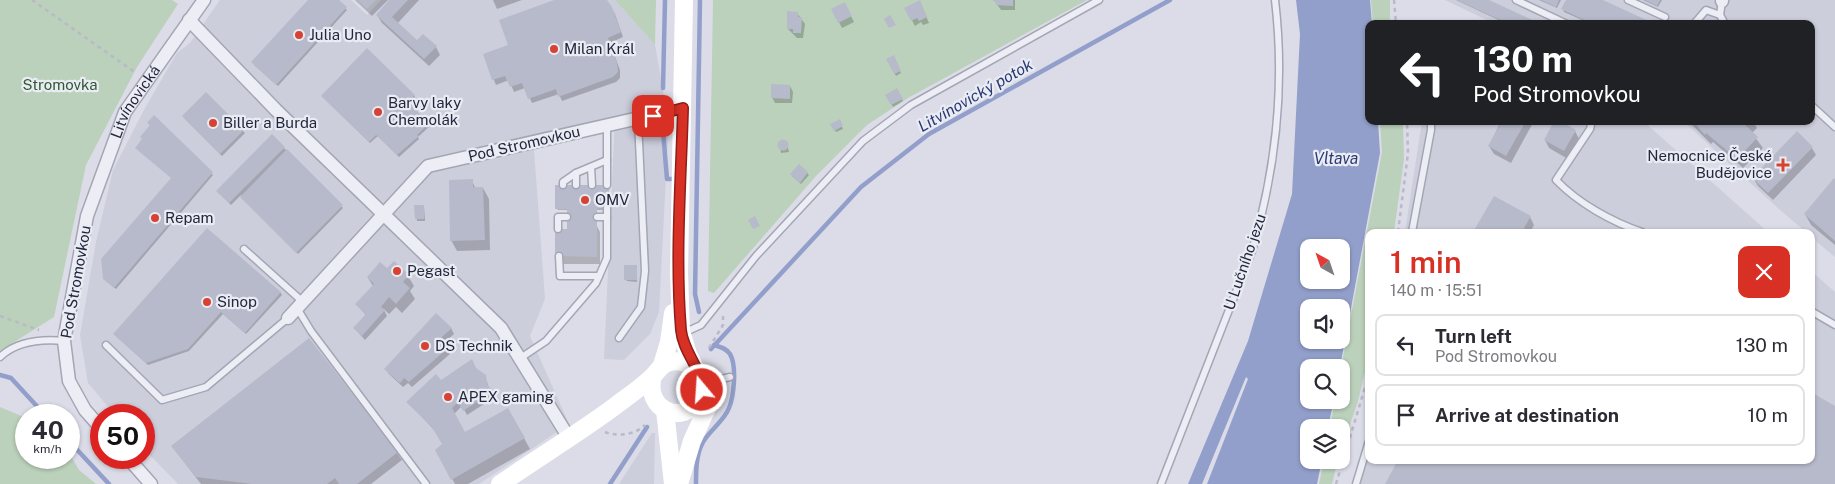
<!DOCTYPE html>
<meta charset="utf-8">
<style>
:root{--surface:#fff;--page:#f2f2f3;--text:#2b2b33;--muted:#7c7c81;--line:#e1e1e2;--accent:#d93025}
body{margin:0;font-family:"Public Sans",sans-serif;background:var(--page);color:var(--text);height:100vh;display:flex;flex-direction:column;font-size:19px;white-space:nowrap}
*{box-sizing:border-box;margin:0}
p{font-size:16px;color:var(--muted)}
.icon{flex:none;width:28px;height:28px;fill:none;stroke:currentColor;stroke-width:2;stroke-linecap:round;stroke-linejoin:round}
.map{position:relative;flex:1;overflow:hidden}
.panel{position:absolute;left:1365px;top:229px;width:450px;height:235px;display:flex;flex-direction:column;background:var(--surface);border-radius:10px;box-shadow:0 1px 4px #0004}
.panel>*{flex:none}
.guide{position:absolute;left:1365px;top:20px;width:450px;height:105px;border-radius:10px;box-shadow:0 1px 4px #0004;background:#202124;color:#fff;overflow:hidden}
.needle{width:32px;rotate:320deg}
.tools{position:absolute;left:1300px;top:239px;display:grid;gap:10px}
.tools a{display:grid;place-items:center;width:50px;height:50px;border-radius:10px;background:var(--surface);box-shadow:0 1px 4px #0004;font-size:25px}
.speed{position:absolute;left:15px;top:404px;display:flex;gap:10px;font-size:25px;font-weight:700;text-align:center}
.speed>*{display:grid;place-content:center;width:65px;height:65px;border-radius:50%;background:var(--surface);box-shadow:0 1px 4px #0004;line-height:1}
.speed small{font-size:12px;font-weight:400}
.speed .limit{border:8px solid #d22;background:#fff;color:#111}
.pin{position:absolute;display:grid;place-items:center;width:42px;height:42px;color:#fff;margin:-21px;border-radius:10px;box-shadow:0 2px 8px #0006}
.me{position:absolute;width:55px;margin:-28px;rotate:342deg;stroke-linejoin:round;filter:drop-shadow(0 0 4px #0008)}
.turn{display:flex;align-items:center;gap:18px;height:105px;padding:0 25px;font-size:22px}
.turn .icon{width:65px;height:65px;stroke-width:2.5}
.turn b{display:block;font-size:35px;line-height:42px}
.round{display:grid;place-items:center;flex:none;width:52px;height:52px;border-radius:10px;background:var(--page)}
.overview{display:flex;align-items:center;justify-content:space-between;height:85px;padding:0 25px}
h1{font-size:30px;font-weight:600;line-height:38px;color:var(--accent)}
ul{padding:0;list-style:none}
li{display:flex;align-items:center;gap:15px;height:62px;margin:0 10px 8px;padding:0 15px;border:2px solid var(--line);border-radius:10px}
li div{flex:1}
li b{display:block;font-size:19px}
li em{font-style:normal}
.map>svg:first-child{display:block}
.built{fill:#cccedc}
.green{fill:#bbd1bb}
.water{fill:#929fca;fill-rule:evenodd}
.shadow{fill:#0003}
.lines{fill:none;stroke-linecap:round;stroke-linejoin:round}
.stream{stroke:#929fca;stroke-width:4.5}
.building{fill:#b7baca}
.lane-casing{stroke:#a4a6b4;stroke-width:9}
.street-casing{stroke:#a4a6b4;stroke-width:15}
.path{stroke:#b9bac5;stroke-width:2.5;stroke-dasharray:4 4;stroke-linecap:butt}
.lane{stroke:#edeef5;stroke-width:6}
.street{stroke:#edeef5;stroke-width:12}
.secondary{stroke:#fff;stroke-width:18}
.route-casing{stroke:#8d1f18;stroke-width:12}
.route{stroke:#d93025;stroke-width:9}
.poi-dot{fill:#d84233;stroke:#eaecf4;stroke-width:2}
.labels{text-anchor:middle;stroke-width:4.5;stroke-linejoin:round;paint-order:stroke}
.poi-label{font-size:15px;fill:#24273d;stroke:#eaecf4;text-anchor:start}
.park-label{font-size:15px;fill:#305a32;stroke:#eaecf4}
.street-label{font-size:15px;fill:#24273d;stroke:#eaecf4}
.water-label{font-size:16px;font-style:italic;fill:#2b3a74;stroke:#eaecf4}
</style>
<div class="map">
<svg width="1835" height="484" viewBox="0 0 1835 484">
<rect width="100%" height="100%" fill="#dbdce7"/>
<!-- built -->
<g class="built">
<path d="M220,0H351L367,15L381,0H615L655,45L663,89L668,137L659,312L650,334L624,360L604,359L615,117L533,137L545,299L530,336L569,424L479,484H178L144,449V415H115L88,383L80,335L96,242L113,170L145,108L177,53L190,43Z"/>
<path d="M1445,0H1835V257L1811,237V232H1806L1780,210L1683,121H1811V24H1495Z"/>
<path d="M1422,121H1643L1768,232H1405Z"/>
<path d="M1811,271L1835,292V484H1355L1369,432V460H1811Z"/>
<path d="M652,433H655L654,484H619Z"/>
</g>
<!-- green -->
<g class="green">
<path d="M0,0H172L178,4L137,67L86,165L54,317L0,351Z"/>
<path d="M615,0H656L655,45Z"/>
<path d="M713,0H1087L908,98L867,125L816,176L714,293L708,291Z"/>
<path d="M1371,0H1390V24H1373Z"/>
<path d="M1380,121H1403L1404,159L1394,232H1369V355L1358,401L1341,451V428L1330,427L1335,400H1341V368L1382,152Z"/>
<path d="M0,407L26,418V458H69V453L79,470L96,484H0Z"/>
<path d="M1324,460H1338L1332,484H1319Z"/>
</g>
<!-- water -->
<path class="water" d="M1296,0H1370L1372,24H1369V121H1378L1380,153L1340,367L1309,368V400H1334L1328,427L1309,428V460H1322L1317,484H1207L1248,379L1246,377L1202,484H1188L1248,341L1292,194L1300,34ZM1309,248H1341V280H1309ZM1309,308H1341V340H1309Z"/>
<!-- shadow -->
<g class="shadow">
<path d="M310,0H337L347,10L278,86L254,65Z"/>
<path d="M355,0H388L372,16Z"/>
<path d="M391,0H419L397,24L417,42L436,47L440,55L429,66L382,23L377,15Z"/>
<path d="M493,0H522L497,9Z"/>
<path d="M557,0H606L615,14L623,37L610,43L620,70V78L616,82L562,101L559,94L532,103L525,88L514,92L509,80L496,85L484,55L510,45Z"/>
<path d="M994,0H1015V10H1001Z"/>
<path d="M1456,0H1486L1538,24H1507Z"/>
<path d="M1539,0H1561L1557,8Z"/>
<path d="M1567,0H1600L1652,24H1591L1564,12L1563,9Z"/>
<path d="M1643,0H1662L1658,7Z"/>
<path d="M845,4L854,22L842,28L833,10Z"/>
<path d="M922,7L929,23L923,25L921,22L915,26L906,9Z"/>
<path d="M789,13H797L805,24L803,38H797L788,29Z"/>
<path d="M893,57L901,73L896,76L888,59Z"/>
<path d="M790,86L793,92L792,103H775L772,97Z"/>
<path d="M897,90L903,101L893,107L887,95Z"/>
<path d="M206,94L245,133L222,156L185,119Z"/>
<path d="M414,95L415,97L409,104L430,126L418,137L419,139L399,157L378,136L370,143L324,98Z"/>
<path d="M839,121L843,129L836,132L832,125Z"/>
<path d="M1501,121H1534L1511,163L1494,154L1489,146Z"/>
<path d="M1688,121H1753L1757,128L1752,133L1763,148L1743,168L1713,142L1711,144Z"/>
<path d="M149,123L213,175L116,289L106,281L172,178Z"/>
<path d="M1575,131L1579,139L1568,159L1549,148L1545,140Z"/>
<path d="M779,141H786L789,152L781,153Z"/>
<path d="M284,148L343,208L298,254L241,195L231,205L219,193Z"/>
<path d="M1812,148L1816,155L1773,200L1758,186L1753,178Z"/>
<path d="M799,165L809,175L801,184L792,176Z"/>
<path d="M472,181L476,189L483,188L489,199L490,250L457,251L451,240Z"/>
<path d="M1835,181V245L1811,225L1805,214Z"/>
<path d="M609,186L610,210H597V226L600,232V264H561L556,256L568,230V210H558L556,208Z"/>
<path d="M1495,198L1530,217L1534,225L1530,232H1475Z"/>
<path d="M416,206H424L425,221H417Z"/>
<path d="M636,267L637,282L627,281L625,279Z"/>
<path d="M387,270L408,276L414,286L410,291L415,299L402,313L396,307L389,314L383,308L387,316L365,340L355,329L366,315L356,304L373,286L368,278Z"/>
<path d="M280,292L282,295L246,334L223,314L189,351L148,365L114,334Z"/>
<path d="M451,328L454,334L444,343V347L450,354L412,387L408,383L403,387L389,374L386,369Z"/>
<path d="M476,369L485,376L489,388L495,397L467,415L462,406L454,414L465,434L508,409L530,449L468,484H455L436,450L443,445L436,432L408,402L441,382Z"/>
<path d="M397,453L402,460L371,484H201L178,454Z"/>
</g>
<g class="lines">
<!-- stream -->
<g class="stream">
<path d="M663,88L665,0"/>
<path d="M663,131L667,179H672"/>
<path d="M699,312L695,294L700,0"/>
<path d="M711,349L861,187L929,134L1170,0"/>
<path d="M0,375L11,378L45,415"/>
<path d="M69,441L109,484"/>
<path d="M610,484L647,427"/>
<path d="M696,484C696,471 696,454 703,442C710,430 724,421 729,408C734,396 737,366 730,354C726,348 720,347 714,345"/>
</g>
</g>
<!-- building -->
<g class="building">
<path d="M308,0H339L347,7L276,85L251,62Z"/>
<path d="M357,0H376L367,9Z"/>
<path d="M389,0H408L392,17L417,40L423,34L437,46L424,59L376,15Z"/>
<path d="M554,0H607L612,7L621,32L608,38L617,63L618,72L613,77L558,97L556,89L528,99L522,83L510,87L505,76L492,80L483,54L508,45L499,20Z"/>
<path d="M920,0L927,17L919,21L917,18L911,21L904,8Z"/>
<path d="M992,0H1013V6L996,5V2Z"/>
<path d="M1457,0H1489L1541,24H1509Z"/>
<path d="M1541,0H1559L1556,7Z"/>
<path d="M1566,0H1603L1655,24H1593L1561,9Z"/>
<path d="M1645,0H1660L1657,6Z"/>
<path d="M845,2L852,16L838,23L831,9Z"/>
<path d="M787,11L798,12V17H802L801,33H793V29H787Z"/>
<path d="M890,15L896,25L889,28L884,19Z"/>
<path d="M367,48L415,95L408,102L429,123L417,135L419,136L397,155L376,135L369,142L321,96Z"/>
<path d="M894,55L901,71L894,74L886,59Z"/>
<path d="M771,84L790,85V99L771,98Z"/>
<path d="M897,88L903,99L891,105L885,95Z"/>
<path d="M206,92L244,130L220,154L182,116Z"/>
<path d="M154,115L213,172L114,288L103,279L101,259L171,178L135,148L142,139L140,137L150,125L147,123Z"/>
<path d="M840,119L843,126L834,131L830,124Z"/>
<path d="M1498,121H1526L1506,156L1488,146L1501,123Z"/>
<path d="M1554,121H1560L1576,130L1564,151L1544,140Z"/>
<path d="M1693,121H1748L1745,125L1758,137L1737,159L1706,133L1705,135Z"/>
<path d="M1797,131L1813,147L1768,193L1752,178Z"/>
<path d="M272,134L285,147L229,203L216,191Z"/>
<circle cx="783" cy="145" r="5.5"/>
<path d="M287,149L343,205L296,253L240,197Z"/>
<path d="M799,164L808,172L800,183L790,174Z"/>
<path d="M1834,178L1835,179V241L1804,214Z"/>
<path d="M473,179V187H483L485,240L450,241L449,180Z"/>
<path d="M555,185H609V208H597V257L555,256V229H567V209H555Z"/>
<path d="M1494,196L1531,216L1524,228L1531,232H1473Z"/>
<path d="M414,205H424V219H415Z"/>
<path d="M755,216L760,226L753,229L748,220Z"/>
<path d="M207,228L281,292L245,333L221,312L188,349L146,363L113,334Z"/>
<path d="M394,261L409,275L403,282L410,288L396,304L389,297L381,307L385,310L362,336L353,328L366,314L355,304L374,284L367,277L380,262L387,268Z"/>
<rect x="624" y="265" width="13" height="15"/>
<path d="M436,313L452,328L442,337V343L448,348L409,382L404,378L400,383L384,369Z"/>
<path d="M309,338L398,452L357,484H339L335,478L327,484H252L196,477L171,446Z"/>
<path d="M472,359L476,368L486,375L487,384L493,391L463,411L458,402L452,408L465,432L508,408L525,438L451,480L435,450L442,444L432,427L406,402L436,374L441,380Z"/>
<path d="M1811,392L1835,406V484H1385L1398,460H1811Z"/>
</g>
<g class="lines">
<!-- lane casing -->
<g class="lane-casing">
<g id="lane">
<path d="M1516,0L1567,24"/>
<path d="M1628,0L1665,17"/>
<path d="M1722,1L1720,15L1725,24"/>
<path d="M1694,24L1706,10L1720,15"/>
<path d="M1811,105L1835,127"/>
<path d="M1592,121L1590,129L1556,180C1578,203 1612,222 1642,232"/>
<path d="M607,126V185"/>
<path d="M591,167L592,185"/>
<path d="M576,173V185"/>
<path d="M563,185V182L576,173L607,160"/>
<path d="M597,217H607"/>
<path d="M558,229V217H567"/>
<path d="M1412,232L1431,130V121"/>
<path d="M244,249L303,302"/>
<path d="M559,256L560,276H599"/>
<path d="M297,308L311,331L426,484"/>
<path d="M1811,311L1835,325"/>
<path d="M690,330L701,325L756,256L863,141L911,105L1099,0"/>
<path d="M619,338L641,307L645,271L638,120"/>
<path d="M106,345L162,400L206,387L288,318"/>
<path d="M0,357C17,341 42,339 64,341"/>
<path d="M519,359L546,341L596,283L607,258V208"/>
<path d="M713,381L730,377"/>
<path d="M1161,484L1252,251C1276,169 1285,84 1275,0"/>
<path d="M1356,484L1369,441"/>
</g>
</g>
<!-- street casing -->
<g class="street-casing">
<g id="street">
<path d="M1722,1V0"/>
<path d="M189,20L276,110L501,328L569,438"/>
<path d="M288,318L428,166L683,108"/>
<path id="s1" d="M101,428L85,410L69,381L64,341L87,216L125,112L204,0"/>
<path d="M128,458L151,484"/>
</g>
</g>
<!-- path -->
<g class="path">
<path d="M32,0L136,73"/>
<path d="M1394,0L1396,24"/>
<path d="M1398,232L1408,153L1407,121"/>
<path d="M0,316L39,330"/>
<path d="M709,348L723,325V313"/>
<path d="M605,432C618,437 635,435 645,425"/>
<path d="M1336,484L1369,374"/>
</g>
<!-- lane -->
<use href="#lane" class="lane"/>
<!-- street -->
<use href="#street" class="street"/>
<!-- secondary -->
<g class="secondary">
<path d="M684,0L679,273L681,331L688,354L696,370"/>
<path d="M662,365L669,342L673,313"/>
<path d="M665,410L673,484"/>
<path d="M500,484C538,458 577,434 614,407C627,397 642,387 653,376C658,371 660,366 667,363C679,358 694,364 699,376C702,383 702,391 699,398C684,428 643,409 653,376"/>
<path d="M679,484L692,441L712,397L713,384"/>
</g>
</g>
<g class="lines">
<!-- route casing -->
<g class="route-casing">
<path id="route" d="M653,116L683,108C681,181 675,257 681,330C683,352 702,369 702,390"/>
</g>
<!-- route -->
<use href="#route" class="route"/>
</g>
<!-- markers -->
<g class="poi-dot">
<circle cx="299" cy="35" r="5"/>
<circle cx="554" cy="49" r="5"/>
<circle cx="378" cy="112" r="5"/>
<circle cx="213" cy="123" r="5"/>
<path d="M1780.5 157.5h5v5h5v5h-5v5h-5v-5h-5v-5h5z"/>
<circle cx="585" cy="200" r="5"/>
<circle cx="155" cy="218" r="5"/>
<circle cx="397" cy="271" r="5"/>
<circle cx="207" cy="302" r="5"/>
<circle cx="425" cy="346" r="5"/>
<circle cx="448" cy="397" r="5"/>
</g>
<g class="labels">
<!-- poi labels -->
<g class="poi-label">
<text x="309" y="40">Julia Uno</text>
<text x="564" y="54">Milan Král</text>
<text x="388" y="108">Barvy laky<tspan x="388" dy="17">Chemolák</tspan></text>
<text x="223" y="128">Biller a Burda</text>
<text x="1772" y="161" text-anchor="end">Nemocnice České<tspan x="1772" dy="17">Budějovice</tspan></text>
<text x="595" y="205">OMV</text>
<text x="165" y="223">Repam</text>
<text x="407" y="276">Pegast</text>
<text x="217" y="307">Sinop</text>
<text x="435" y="351">DS Technik</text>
<text x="458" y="402">APEX gaming</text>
</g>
<!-- park labels -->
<g class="park-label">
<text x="60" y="90">Stromovka</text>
</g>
<!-- street labels -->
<g class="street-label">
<text dy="5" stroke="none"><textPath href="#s1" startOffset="349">Litvínovická</textPath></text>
<text transform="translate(524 144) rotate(-13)" y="5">Pod Stromovkou</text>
<text transform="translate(1245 262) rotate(-71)" y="5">U Lučního jezu</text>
<text transform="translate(76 282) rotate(-80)" y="5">Pod Stromovkou</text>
</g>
<!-- water labels -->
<g class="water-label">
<text transform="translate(975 95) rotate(-30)" y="6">Litvínovický potok</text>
<text x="1336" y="164">Vltava</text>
</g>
</g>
</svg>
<div class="tools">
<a><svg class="needle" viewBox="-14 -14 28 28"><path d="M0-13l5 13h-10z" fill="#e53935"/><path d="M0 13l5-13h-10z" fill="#7c7c81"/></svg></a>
<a><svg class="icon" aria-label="sound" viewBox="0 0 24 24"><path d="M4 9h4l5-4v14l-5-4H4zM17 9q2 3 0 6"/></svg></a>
<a><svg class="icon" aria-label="search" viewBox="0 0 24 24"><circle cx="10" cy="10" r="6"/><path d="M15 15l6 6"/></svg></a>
<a><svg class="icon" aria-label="layers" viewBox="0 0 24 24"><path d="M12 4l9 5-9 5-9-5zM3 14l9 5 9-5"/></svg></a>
</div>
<div class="speed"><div>40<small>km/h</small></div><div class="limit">50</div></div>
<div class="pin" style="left:653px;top:116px;background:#d93025"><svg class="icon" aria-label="arrive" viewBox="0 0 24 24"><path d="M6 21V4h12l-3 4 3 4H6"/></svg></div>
<svg class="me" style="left:702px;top:390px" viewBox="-20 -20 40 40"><circle r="17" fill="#d93025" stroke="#fff" stroke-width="3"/><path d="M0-11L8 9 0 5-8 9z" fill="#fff"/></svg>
<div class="guide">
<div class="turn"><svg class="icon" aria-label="left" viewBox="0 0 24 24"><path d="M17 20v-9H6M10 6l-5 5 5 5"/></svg><div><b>130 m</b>Pod Stromovkou</div></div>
</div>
<section class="panel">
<div class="overview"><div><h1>1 min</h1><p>140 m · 15:51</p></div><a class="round" style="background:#d93025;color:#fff"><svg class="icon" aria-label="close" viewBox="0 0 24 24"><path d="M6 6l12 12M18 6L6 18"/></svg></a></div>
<ul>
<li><svg class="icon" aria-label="left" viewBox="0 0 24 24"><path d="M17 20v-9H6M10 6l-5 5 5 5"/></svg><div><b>Turn left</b><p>Pod Stromovkou</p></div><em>130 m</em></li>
<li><svg class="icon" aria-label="arrive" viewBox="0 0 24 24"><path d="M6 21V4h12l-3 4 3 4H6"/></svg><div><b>Arrive at destination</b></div><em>10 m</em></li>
</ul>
</section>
</div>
